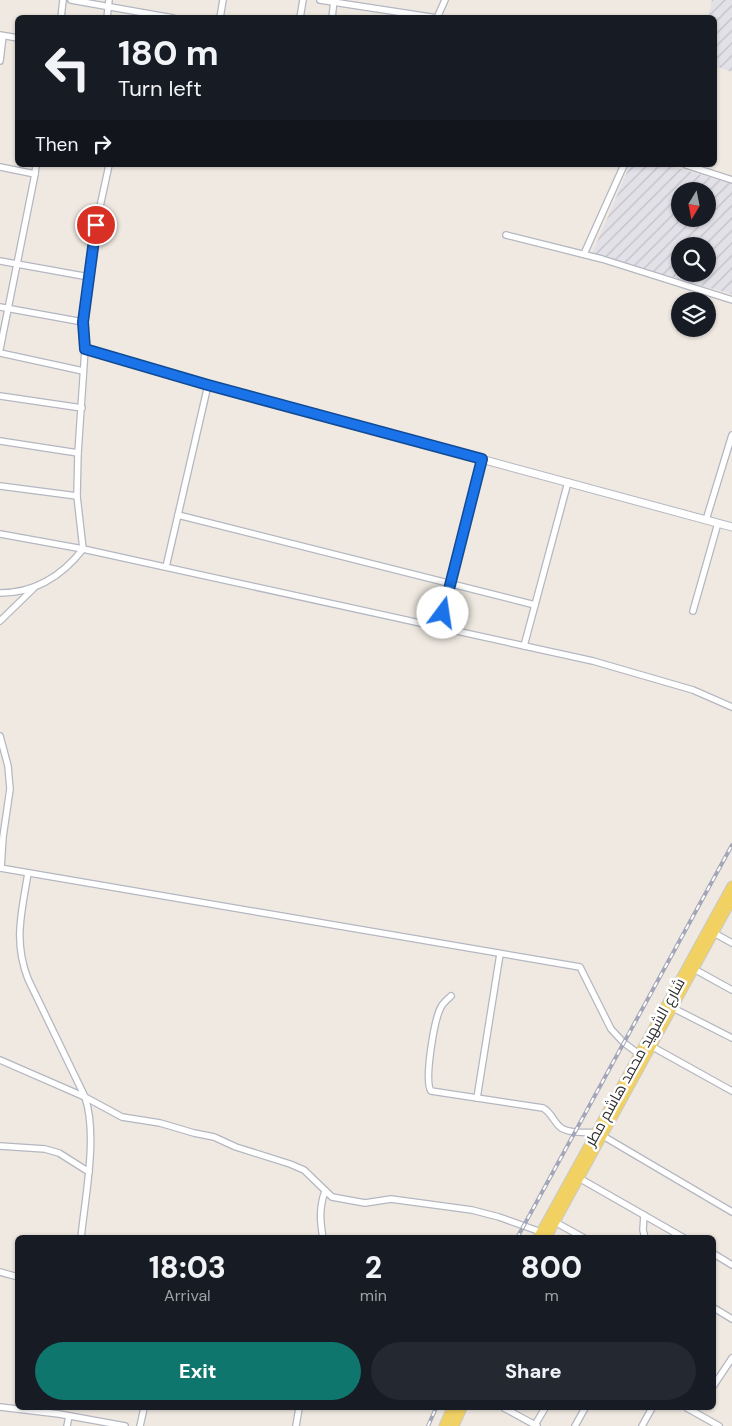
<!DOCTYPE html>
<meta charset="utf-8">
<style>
:root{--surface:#171b24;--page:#242831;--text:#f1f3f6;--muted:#9ea1a6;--accent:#0f766e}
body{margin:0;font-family:"DM Sans",Cairo,sans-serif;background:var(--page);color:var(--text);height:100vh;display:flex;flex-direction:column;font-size:19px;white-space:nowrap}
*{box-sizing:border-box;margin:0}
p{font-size:16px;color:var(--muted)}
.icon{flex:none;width:28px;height:28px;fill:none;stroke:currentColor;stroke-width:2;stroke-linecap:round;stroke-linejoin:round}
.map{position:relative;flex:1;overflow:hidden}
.drawer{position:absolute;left:15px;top:1235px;width:701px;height:175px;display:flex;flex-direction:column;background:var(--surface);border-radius:8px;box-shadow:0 1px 4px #0004}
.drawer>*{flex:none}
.hud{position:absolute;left:15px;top:15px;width:702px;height:152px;border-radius:8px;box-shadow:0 1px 4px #0004;background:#171b24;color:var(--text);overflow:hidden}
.needle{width:32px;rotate:190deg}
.tools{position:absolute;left:671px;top:182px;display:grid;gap:10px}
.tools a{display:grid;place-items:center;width:45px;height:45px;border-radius:50%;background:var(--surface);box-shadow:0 1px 4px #0004;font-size:25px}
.pin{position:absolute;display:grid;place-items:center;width:42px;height:42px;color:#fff;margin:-21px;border:2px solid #fff;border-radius:50%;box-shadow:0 1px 5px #0007}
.me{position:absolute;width:55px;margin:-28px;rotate:14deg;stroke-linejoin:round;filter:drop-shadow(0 0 4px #0008)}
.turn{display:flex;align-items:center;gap:18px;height:105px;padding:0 20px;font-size:22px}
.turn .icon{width:65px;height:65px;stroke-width:2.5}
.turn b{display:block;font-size:35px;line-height:42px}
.then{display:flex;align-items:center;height:48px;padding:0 20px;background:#0003;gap:10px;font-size:19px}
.eta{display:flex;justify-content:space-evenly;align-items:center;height:85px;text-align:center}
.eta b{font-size:30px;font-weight:800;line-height:35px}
.action{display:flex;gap:10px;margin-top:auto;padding:10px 20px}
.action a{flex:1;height:58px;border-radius:30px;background:var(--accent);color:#fff;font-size:20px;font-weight:800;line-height:58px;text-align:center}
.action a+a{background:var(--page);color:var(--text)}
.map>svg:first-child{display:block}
.industrial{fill:url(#industrial-furrows);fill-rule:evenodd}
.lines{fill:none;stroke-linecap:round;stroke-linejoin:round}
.minor-casing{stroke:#b4b7c1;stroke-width:8}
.tertiary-casing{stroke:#b4b7c1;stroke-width:9}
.primary-casing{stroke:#c9c9c9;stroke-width:11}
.minor{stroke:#fff;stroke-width:5.5}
.tertiary{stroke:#fff;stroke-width:7}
.primary{stroke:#f2d163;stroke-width:9}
.rail-casing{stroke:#a3a6b8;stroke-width:4}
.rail{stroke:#fff;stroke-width:2;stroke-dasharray:5.5;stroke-linecap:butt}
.route-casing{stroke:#114b97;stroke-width:12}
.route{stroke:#1a73e8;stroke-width:9}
.labels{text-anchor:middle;stroke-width:5;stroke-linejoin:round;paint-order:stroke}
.street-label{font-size:15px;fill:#2e2e2e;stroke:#fff}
</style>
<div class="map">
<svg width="732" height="1426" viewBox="0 0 732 1426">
<defs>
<pattern id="industrial-furrows" width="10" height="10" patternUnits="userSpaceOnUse" patternTransform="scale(1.25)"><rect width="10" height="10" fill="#e3e1e8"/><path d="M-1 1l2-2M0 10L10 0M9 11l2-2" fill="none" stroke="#c3c1c7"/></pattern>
</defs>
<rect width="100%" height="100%" fill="#efe9e1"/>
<!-- industrial -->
<g class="industrial">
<path d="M712,0H732V72L715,66V18L708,17Z"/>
<path d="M630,165H668L732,184V294L591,256ZM680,191H708V219H680ZM680,246H708V274H680Z"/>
</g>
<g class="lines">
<!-- minor casing -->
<g class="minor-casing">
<g id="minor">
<path d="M71,0L173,18"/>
<path d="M320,0L437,18L445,0"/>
<path d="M61,18L63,0"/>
<path d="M107,18L109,0"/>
<path d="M220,18L223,0"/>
<path d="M300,18L303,0"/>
<path d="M332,18L334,0"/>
<path d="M0,35L18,38"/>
<path d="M0,61L3,36"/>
<path d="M686,165L732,180"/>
<path d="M0,167L35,174L36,165"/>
<path d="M506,235L602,259L732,300"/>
<path d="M584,254L624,165"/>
<path d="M0,261L89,277"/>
<path d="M0,307L83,322"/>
<path d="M0,349L35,174"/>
<path d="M0,353L83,371"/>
<path d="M0,396L82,408"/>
<path d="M0,441L78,453"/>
<path d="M0,486L77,496"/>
<path d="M178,515L535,605"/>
<path d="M706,520L732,435"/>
<path d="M0,534L83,549L593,661L693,690L732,707"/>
<path d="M166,567L208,385"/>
<path d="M0,593C35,593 62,576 83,549L77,496L78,453L85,349L83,322L96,225L109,165"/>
<path d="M693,611L718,523"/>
<path d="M0,621L34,588"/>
<path d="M440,627L482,459"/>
<path d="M524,646L568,482"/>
<path d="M0,736L8,766L10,789L3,837L1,868"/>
<path d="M0,868L580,967L611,1029L624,1043L639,1054"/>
<path d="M28,873C22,911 13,941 28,979L85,1097C98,1136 85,1197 81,1238"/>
<path d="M714,933L732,943"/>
<path d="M694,969L732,990"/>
<path d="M451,996C448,999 443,1003 441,1007C434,1020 424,1081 431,1091L543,1108C552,1113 553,1121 560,1127C566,1133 587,1133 596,1132"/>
<path d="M669,1006L732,1038"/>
<path d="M651,1046L732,1091"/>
<path d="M0,1060L85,1097L122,1117L160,1123L194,1133L214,1137L236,1147L290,1164L304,1170L332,1197L365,1203L391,1199L472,1210L499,1217L541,1232"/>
<path d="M477,1098L500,954"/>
<path d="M603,1136L732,1212"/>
<path d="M0,1146L45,1149L59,1153L89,1172"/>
<path d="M579,1178L684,1238"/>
<path d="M644,1215L643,1230L645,1238"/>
<path d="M555,1222L584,1238"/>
<path d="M323,1238C320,1221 319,1208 325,1191"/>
<path d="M714,1254L732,1265"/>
<path d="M0,1272L18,1277"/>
<path d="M714,1308L732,1319"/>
<path d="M714,1385L732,1358"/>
<path d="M0,1407L59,1414L125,1426"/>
<path d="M504,1408L537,1426"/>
<path d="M687,1408L719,1426"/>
<path d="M535,1425L545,1408"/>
<path d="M67,1426L69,1416"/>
<path d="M140,1426L144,1408"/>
<path d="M296,1426L299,1408"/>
<path d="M575,1426L585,1408"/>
<path d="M642,1426L652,1408"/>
</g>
</g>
<!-- tertiary casing -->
<g class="tertiary-casing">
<path id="tertiary" d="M85,349L208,385L732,527"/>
</g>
<!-- primary casing -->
<g class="primary-casing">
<g id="primary">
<path d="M538,1238L732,886"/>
<path d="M546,1238L732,899"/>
<path d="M444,1426L452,1408"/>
<path d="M454,1426L462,1408"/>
</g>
</g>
<!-- minor -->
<use href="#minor" class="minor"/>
<!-- tertiary -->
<use href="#tertiary" class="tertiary"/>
<!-- primary -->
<use href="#primary" class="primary"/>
<!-- rail casing -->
<g class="rail-casing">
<g id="rail">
<path d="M517,1238L732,845"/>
<path d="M428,1426L436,1408"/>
</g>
</g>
<!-- rail -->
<use href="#rail" class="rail"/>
</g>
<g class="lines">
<!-- route casing -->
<g class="route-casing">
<path id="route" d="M96,225L83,322L85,349L208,385L482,459L443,613"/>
</g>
<!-- route -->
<use href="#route" class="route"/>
</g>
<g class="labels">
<!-- street labels -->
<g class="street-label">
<text transform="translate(635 1062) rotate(-61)" y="5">شارع الشهيد محمد هاشم مطر</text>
</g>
</g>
</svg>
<div class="tools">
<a><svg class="needle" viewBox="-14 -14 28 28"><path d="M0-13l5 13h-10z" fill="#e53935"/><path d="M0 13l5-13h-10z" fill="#9ea1a6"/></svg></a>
<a><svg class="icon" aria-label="search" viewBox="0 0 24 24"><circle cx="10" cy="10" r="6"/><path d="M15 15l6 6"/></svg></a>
<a><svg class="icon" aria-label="layers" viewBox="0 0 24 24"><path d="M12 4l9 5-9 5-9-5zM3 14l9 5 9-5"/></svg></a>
</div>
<div class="pin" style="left:96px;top:225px;background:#d93025"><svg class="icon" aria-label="arrive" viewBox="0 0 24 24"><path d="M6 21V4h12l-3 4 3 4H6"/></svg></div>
<svg class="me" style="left:443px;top:613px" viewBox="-20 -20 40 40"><circle r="19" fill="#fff"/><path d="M0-13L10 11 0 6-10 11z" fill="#1a73e8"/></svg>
<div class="hud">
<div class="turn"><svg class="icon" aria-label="left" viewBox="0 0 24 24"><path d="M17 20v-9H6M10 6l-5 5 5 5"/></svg><div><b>180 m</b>Turn left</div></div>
<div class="then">Then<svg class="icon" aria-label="right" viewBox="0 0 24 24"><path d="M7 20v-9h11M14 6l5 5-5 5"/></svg></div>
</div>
<section class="drawer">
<div class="eta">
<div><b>18:03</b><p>Arrival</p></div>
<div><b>2</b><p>min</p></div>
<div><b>800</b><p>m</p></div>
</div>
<div class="action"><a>Exit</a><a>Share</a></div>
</section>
</div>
